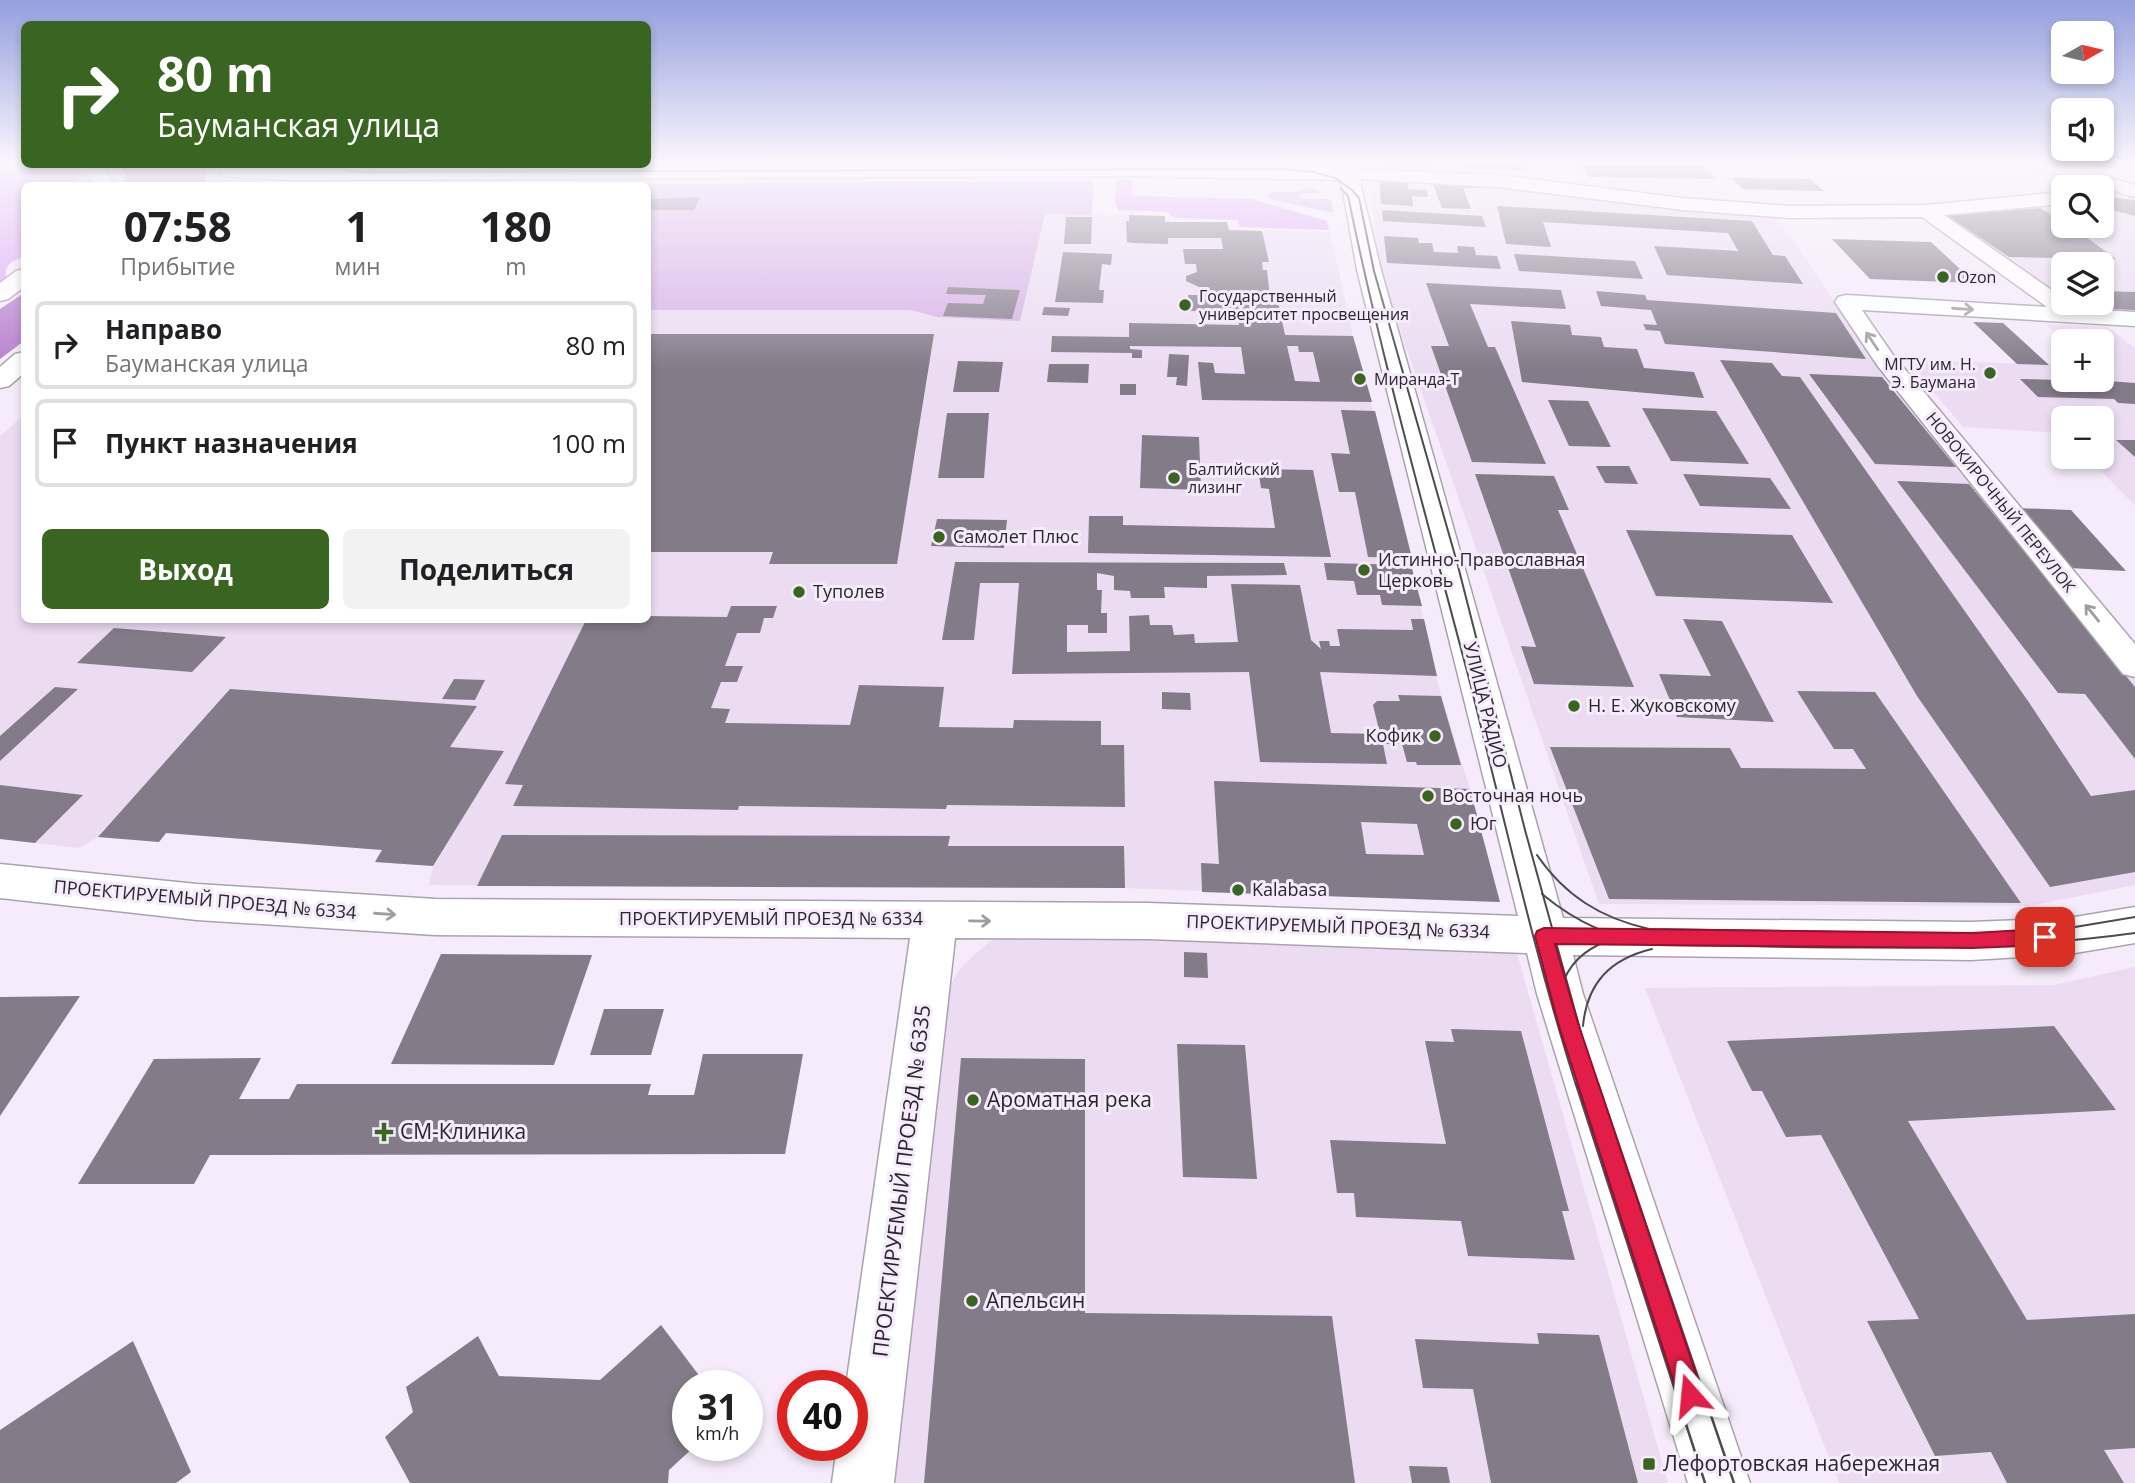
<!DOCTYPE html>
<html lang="ru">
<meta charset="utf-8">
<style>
:root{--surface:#fff;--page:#f2f2f2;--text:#202124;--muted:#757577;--line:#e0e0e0;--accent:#3a6421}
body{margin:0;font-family:"Open Sans",sans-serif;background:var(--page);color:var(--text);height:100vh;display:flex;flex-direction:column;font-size:26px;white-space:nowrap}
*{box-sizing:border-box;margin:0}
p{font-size:23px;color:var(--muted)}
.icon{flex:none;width:38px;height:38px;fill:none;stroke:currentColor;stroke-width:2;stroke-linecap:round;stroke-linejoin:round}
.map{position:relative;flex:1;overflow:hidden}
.drawer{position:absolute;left:21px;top:182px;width:630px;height:441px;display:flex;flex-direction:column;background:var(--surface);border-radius:10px;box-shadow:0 4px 10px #0003}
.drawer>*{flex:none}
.top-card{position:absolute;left:21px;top:21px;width:630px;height:147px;border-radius:10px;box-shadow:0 4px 10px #0003;background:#3a6421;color:#fff;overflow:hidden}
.needle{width:46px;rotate:82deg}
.tools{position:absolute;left:2051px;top:21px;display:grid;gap:14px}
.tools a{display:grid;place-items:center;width:63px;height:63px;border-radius:10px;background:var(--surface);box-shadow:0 4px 10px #0003;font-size:35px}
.speed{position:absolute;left:672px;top:1370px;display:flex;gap:14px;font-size:35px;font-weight:700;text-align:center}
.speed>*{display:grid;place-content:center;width:91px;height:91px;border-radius:50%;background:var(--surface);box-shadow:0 4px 10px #0003;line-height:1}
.speed small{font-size:18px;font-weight:400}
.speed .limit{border:10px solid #d22;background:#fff;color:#111}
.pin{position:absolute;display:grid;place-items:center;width:60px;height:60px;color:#fff;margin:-30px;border-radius:14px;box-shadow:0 4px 10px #0006}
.me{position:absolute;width:77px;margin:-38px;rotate:342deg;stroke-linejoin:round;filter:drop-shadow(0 0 5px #0008)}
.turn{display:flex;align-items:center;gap:24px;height:147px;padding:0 21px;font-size:32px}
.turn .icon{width:91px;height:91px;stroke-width:2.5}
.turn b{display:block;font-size:49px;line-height:60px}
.eta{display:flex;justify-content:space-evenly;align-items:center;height:119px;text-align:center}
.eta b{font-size:42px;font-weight:700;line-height:49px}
.button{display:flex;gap:14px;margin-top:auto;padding:14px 21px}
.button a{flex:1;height:80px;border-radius:10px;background:var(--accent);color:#fff;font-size:28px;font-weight:700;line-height:80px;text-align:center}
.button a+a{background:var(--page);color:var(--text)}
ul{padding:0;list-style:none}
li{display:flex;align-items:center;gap:21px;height:88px;margin:0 14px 10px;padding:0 7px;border:4px solid var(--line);border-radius:10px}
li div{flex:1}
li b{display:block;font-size:26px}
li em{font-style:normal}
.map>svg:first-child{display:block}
.built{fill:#ecdcf2}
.green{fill:#d6b1e5}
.forest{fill:#dea4f5}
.water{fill:#b77fcd}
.building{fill:#847b89;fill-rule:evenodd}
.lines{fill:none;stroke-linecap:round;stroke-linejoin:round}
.street-casing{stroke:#aba1af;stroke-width:3}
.secondary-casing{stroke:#aba1af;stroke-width:3}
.street{fill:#fff;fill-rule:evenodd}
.secondary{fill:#fff;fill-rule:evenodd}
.tram-far1{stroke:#4f4a51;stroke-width:2}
.tram{stroke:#4f4a51;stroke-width:2.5}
.oneway{stroke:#9f9da0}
.route{fill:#e11d48;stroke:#92132f;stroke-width:2}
.poi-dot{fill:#3a6421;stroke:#f5ebfa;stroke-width:2.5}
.labels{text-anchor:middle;stroke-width:6;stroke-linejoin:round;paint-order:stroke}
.far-poi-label{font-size:16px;fill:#2a262c;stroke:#f5ebfa;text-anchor:start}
.far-street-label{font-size:16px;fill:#2a262c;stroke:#f5ebfa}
.poi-label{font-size:18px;fill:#2a262c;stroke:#f5ebfa;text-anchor:start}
.street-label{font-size:18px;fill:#2a262c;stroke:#f5ebfa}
.near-poi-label{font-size:21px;fill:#2a262c;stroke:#f5ebfa;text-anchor:start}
.near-street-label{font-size:21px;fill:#2a262c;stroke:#f5ebfa}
</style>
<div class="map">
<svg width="2135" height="1483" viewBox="0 0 2135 1483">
<rect width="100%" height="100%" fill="#f5ebfa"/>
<!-- built -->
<g class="built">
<path d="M358,165H633L366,169Z"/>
<path d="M1370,173L1475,178L1777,218L1876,361L2135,676V885L2029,906L1599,904L1378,266Z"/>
<path d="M2123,193L2135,195V314L2076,309L2066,303H2102V264H2063V301L1942,215L2063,202V226H2102V196Z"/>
<path d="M1045,214L1165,216L1166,222H1227L1229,230L1330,232L1353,336L1412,558L1411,565L1441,696L1470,789L1500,902L1125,888L429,885L433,866L375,862L382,850L167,833L159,842L98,837L79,848L0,839V436L24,415V620H648V310H910L937,317Z"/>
<path d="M2045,324L2108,327L2135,348V505L2087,457H2102V418H2063V433L1963,427L1907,360L2063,365V380H2102V341H2065Z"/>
<path d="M1012,933L1516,950L1668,1483H893L947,1001L953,980L963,965L989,942Z"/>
<path d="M2135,967V1483H1839L1645,988L2054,985Z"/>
</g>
<!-- green -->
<g class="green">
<path d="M1094,181L1092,215L1045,214L1020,321L937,317L910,310H648V186H298Z"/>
<path d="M1311,187L1323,193L1300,194L1301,199H1331L1333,213L1270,199L1267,196L1271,192H1296Z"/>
</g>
<!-- forest -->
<g class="forest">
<path d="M0,162L69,164L74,166L67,170L84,173L83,177L73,183L87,185L24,186V257C14,260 4,264 6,276L11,280L0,289Z"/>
<path d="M1117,179H1132V194L1137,196L1251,199L1327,221L1329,230L1239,227L1238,220L1175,218L1166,212L1118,210L1115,202Z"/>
</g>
<!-- water -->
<g class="water">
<path d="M118,165H205L206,181L203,185H123L126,174Z"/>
<path d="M24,293V341L0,359V309Z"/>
</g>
<!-- building -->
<g class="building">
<path d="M1379,162H1435L1436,167L1379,165Z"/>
<path d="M1464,162H1523L1527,170L1467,168Z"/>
<path d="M1579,165L1704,166L1716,179L1589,177Z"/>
<path d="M1379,177L1407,179L1408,189L1427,190L1428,197L1412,196L1413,206L1381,204Z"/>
<path d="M1731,178L1810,179L1824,191L1743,189Z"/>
<path d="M1432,181L1478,182L1481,188H1463L1471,209L1442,208Z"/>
<path d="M648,195H653L650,199L700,197L694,210H648Z"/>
<path d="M2116,198L2135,200V216L2102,207V199Z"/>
<path d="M1497,206L1752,221L1773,255L1785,256L1803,284L1667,275L1654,246L1738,251L1728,233L1543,222L1551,247L1506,244Z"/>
<path d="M2040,208L2063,221V226H2071L2116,259L2009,257L1948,216Z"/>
<path d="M1382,210L1482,216L1486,227L1383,221Z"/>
<path d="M1129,215L1165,216V222H1227L1229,230L1262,231L1269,262H1262L1263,270H1267L1270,297H1277L1285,335L1353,336L1372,402L1202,400L1198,362L1213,363L1215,373L1245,374L1241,347L1130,346V349L1142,350V358H1132V353L1051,352L1052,336L1129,337V323L1239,325L1237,311H1190L1188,295H1200L1199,287L1186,281V276L1197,272L1196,264H1185L1183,249H1223L1221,238H1168V244L1133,243L1127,242L1126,221H1129ZM1287,346H1298L1299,352H1313L1320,382L1295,381Z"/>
<path d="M1066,217H1092L1091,244H1064Z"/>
<path d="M1384,236L1418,238L1419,243H1432L1434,252L1458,253L1457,246L1474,247L1476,255L1497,256L1501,269L1387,263Z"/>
<path d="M1832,239L1931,242L1975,283L1870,279Z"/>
<path d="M1063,252L1112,254L1111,265L1102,264L1099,290H1104L1103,303L1055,302Z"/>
<path d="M1514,254L1635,261L1643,279L1519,271Z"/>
<path d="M1426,283L1561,290L1566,309L1470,304L1488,347H1495L1546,464L1472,462L1431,346H1449Z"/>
<path d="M948,287L1020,290L1012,319L943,316L948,303L983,304L986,295L946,294Z"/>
<path d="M1596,291L1645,295L1647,300L1836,313L1866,359L1665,344L1660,331L1646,330L1643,324L1657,325L1651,310L1601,306Z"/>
<path d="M2102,291L2135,292V310L2082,308L2076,303H2102Z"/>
<path d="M1044,307L1070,308L1068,316L1042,315Z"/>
<path d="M1511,321L1570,325L1572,335L1601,337L1604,347L1637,349L1644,368L1694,372L1704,398L1522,382Z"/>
<path d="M1973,322L2003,323L2049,365L2017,364Z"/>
<path d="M648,334H934L897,564H769L773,552H648Z"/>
<path d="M1169,354L1189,355L1187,386L1176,385L1177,377H1167Z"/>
<path d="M1720,360L1772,363L1782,376L1800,377L2028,701L2091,796L2135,790V872L2050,887L1917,696Z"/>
<path d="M958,361L1003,362L999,392H953Z"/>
<path d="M1049,364H1089L1088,383L1047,382Z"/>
<path d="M1809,374L1882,377L1956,467L1875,464Z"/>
<path d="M2055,377L2135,383V404L2118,403L2114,399L2038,397L2020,379L2059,380Z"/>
<rect x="1120" y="384" width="16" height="11"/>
<path d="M1548,400L1588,401L1611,447L1569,446Z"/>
<path d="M1642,408L1716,411L1749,464L1671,461Z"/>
<path d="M1341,410L1375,411L1412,558L1368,557L1355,492H1339L1331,453L1350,454Z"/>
<path d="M947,413H989L984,478H938Z"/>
<path d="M1142,435L1199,437L1201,490L1140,488Z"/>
<path d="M2116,440H2135V457Z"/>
<path d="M1596,466H1629L1638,484L1605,483Z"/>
<path d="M1258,469L1313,470L1331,557L1088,553L1089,516H1123V525L1275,528L1269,489L1261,488Z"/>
<path d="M1475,474L1554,476L1569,510H1558L1634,687L1534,684L1521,646L1536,647Z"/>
<path d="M1683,474L1770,478L1791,509L1700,506Z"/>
<path d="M1897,481L1969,484L2135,687V759L2085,694L2058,693Z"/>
<path d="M2017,508L2071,510L2126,571L2069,568Z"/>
<path d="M937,519L1007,520L1004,548L931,546Z"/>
<path d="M1626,530L1792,535L1833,603L1656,596Z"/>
<path d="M955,562L1284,563L1287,575L1207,576V588L1164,587L1165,598H1131L1130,591L1114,590V576L1097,573V590H1102L1101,613H1107V633H1088V625H1067V652L1130,651L1129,616L1149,615L1150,625H1172L1174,635L1194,634L1195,643L1238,642L1231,584L1300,585L1311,640L1321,649L1319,641H1329L1330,646H1340L1337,629L1413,630L1411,619H1424L1437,676L1320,672L1331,733L1380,734L1373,705L1377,701H1400L1398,695L1441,696L1461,765H1417L1416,762H1407L1402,744H1383L1387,764L1260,762L1249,672L1012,674L1019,583H980L974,640H942Z"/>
<path d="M1324,563L1411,565L1422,606L1382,605L1380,595H1357L1354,581L1327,580Z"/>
<path d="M731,606H777L773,618H764L760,633H737L725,666H743L737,682H721L711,708L730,709L725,723L850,725L859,685L944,687L939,727L1013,728L1014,720L1101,721V745H1124L1125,807L947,805L946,809L739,806L738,810L513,806L523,785L505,784L586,620H648V616L727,617Z"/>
<path d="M1683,619L1722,621L1774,722L1677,717L1659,674L1711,676Z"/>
<path d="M114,628L226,637L192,672L77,663Z"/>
<path d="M454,679L485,680L475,700L442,699Z"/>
<path d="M55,687L78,689L0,761V736Z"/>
<path d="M230,689L477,706L450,747L504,751L433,866L375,862L382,850L166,833L159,842L98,837Z"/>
<path d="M1797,691L1875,692L2021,903L1609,899L1550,747L1730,748L1741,768L1866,769L1853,749H1834Z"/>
<path d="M1162,692L1190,693L1191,710L1162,709Z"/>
<path d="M1214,781L1470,789L1500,902L1202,892L1201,863L1219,864ZM1361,822L1417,824L1424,855L1366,854Z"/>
<path d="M0,785L83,795L35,843L0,839Z"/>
<path d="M502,835L950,836L948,846H1124L1125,888L477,886Z"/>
<path d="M1184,952L1207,953L1208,978L1184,977Z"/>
<path d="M441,954L592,955L554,1065L391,1064Z"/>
<path d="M80,996L0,1116V997Z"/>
<path d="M604,1009H664L651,1055H590Z"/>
<path d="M2054,1026L2116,1110L1908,1121L2027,1320L2135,1314V1448L2104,1450L2124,1483H2007L1991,1452L1935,1456L1867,1321L1919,1319L1821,1135L1786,1137L1762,1091H1752L1727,1041Z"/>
<path d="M1451,1029L1521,1031L1569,1211H1562L1575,1260L1468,1256L1461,1221L1356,1217L1354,1193H1337L1330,1140L1446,1144L1425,1041L1454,1042Z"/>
<path d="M1177,1044L1245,1045L1257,1179L1183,1177Z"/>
<path d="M703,1054H803L785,1154L210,1155L194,1184H78L154,1059L261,1058L239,1099H289L297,1084H651L648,1095H694Z"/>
<path d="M961,1058L1085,1059V1313L1332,1316L1355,1483H924Z"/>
<path d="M661,1325L707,1386H688V1446H695L669,1470L668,1483H410L385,1437L413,1412L406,1387L478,1336L499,1376L600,1380Z"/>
<path d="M1537,1333L1599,1335L1638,1483H1491L1473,1389L1423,1388L1415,1339L1539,1344Z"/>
<path d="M133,1341L191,1472L176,1483H0V1430Z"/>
<path d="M1409,1466L1447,1467L1450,1483H1412Z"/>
</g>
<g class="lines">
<!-- street casing -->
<g class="street-casing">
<g id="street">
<path d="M2031,162H2058L2135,185V197L2034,166Z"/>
<path d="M317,164H340L352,174L349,178H337Z"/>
<path d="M1350,169L1497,175L1683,198L1790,206L1926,205L2063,192V204L1944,215L2063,298V303H2070L2079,309L2135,312V326L1862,310L1893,355L2135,644V677L2123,674L1877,365L1835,302L1838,297L1846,295L2047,307L1922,217L1790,218L1683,210L1497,187L1344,178L1341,174L1344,170Z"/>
</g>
</g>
<!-- secondary casing -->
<g class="secondary-casing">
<g id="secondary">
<path d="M1342,162H1362L1361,187L1381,270L1563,918L1971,922L2069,918L2135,907V943L2069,954L1971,960L1573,955L1583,994L1750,1483H1688L1537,994L1527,953L1148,939L955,938L894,1483H832L837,1446H852V1386H846L910,938L435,935L197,920L0,898V864L197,884L435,899L1148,903L1518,916L1357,270L1341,180L1133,176L294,180L230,177L223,175L220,171L223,167L230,165L294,168L1133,164L1342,168Z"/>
<path d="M82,164H102L115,186H94Z"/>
<path d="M24,269V287L8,299L0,301V283L16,271Z"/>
<path d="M24,352V373L9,386L0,388V367L15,354Z"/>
</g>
</g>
<!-- street -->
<use href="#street" class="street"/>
<!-- secondary -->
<use href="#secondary" class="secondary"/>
<!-- tram-far1 -->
<g class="tram-far1">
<path d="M334,164L348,171L359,172L1282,169L1314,172L1335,178L1352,190L1359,198L1374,271L1458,566L1525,830L1583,1040L1598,1085"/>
<path d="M1340,188L1348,196C1381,357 1426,516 1468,675C1503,812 1533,950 1576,1085"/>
<path d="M1537,855C1565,896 1601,918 1649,929L1967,934L2063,929L2135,917"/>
<path d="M1542,894C1577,923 1613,939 1658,945C1817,946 1977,955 2135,933"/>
<path d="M1564,980C1574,956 1593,946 1616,937"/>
<path d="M1583,1026C1587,983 1610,959 1652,949"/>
</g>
<!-- tram -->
<g class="tram">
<path d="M1576,1084L1705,1483"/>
<path d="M1598,1084L1734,1483"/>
</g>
</g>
<!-- one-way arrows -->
<defs><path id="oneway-shaft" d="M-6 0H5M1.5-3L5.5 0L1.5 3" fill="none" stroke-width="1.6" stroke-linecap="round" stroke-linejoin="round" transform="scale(1.75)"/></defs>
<g class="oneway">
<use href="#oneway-shaft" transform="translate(1963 309) rotate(4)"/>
<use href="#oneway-shaft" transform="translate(1872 341) rotate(-124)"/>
<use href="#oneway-shaft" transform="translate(2092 613) rotate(-129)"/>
<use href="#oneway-shaft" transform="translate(385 914) rotate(4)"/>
<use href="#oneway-shaft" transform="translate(980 921) rotate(1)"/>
</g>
<!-- sky -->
<linearGradient id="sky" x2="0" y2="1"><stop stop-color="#949fdd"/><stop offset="0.44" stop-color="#faf6fd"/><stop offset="1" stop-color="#faf6fd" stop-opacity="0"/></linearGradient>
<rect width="2135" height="369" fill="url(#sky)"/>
<!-- route -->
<path class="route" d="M1544,928L1972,933L2045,929L2051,932L2054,937L2051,943L2045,945L1972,948L1555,944L1578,1023L1703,1395L1699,1403L1690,1407L1682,1403L1678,1395L1558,1023L1535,936L1537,931Z"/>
<!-- markers -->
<g class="poi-dot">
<circle cx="1943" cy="277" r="7"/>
<circle cx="1185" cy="305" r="7"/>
<circle cx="1990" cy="373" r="7"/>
<circle cx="1360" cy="379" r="7"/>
<circle cx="1174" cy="478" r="7"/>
<circle cx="939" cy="537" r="7"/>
<circle cx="1364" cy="570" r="7"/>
<circle cx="799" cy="592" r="7"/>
<circle cx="1574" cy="706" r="7"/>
<circle cx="1435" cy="736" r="7"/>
<circle cx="1428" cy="796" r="7"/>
<circle cx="1456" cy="824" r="7"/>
<circle cx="1238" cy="890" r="7"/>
<circle cx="973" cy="1100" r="7"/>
<path d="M380.5 1121.5h7v7h7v7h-7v7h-7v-7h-7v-7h7z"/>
<circle cx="972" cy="1301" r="7"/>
<rect x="1642" y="1457" width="14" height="14" rx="3.5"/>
</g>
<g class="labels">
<!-- far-poi labels -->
<g class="far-poi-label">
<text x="1957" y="283">Ozon</text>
<text x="1199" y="302">Государственный<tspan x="1199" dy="18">университет просвещения</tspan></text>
<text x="1976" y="370" text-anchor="end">МГТУ им. Н.<tspan x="1976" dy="18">Э. Баумана</tspan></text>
<text x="1374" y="385">Миранда-Т</text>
<text x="1188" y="475">Балтийский<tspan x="1188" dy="18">лизинг</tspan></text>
</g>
<!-- far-street labels -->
<g class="far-street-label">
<text transform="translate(2001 502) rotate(51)" y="6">НОВОКИРОЧНЫЙ ПЕРЕУЛОК</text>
</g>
<!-- poi labels -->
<g class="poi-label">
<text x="953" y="543">Самолет Плюс</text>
<text x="1378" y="566">Истинно-Православная<tspan x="1378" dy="21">Церковь</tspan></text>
<text x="813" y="598">Туполев</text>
<text x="1588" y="712">Н. Е. Жуковскому</text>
<text x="1421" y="742" text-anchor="end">Кофик</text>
<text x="1442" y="802">Восточная ночь</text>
<text x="1470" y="830">Юг</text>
<text x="1252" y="896">Kalabasa</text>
</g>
<!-- street labels -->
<g class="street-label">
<text transform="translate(1485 705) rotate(76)" y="6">УЛИЦА РАДИО</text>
<text transform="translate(205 900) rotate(5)" y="6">ПРОЕКТИРУЕМЫЙ ПРОЕЗД № 6334</text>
<text x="771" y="925">ПРОЕКТИРУЕМЫЙ ПРОЕЗД № 6334</text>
<text transform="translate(1338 927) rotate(2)" y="6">ПРОЕКТИРУЕМЫЙ ПРОЕЗД № 6334</text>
</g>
<!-- near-poi labels -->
<g class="near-poi-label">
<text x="987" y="1107">Ароматная река</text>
<text x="400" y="1139">СМ-Клиника</text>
<text x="986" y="1308">Апельсин</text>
<text x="1663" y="1471">Лефортовская набережная</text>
</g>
<!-- near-street labels -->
<g class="near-street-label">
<text transform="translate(902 1181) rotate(-83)" y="7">ПРОЕКТИРУЕМЫЙ ПРОЕЗД № 6335</text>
</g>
</g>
</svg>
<div class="tools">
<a><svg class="needle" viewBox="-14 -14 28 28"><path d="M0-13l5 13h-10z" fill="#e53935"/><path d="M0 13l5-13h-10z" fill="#757577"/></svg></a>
<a><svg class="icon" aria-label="sound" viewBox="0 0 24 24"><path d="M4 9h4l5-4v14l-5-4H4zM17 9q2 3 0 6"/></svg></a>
<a><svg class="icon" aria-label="search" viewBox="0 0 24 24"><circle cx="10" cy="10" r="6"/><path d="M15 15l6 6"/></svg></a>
<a><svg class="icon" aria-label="layers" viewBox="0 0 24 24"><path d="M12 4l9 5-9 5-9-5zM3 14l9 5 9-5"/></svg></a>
<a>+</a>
<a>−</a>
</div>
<div class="speed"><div>31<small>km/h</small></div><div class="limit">40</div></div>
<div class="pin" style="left:2045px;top:937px;background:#d93025"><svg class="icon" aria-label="arrive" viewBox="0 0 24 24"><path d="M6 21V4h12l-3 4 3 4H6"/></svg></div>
<svg class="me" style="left:1690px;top:1395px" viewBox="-20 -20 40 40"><path d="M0-17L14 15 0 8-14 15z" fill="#e11d48" stroke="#fff" stroke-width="4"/></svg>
<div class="top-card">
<div class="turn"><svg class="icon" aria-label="right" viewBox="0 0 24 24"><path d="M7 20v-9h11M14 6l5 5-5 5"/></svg><div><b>80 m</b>Бауманская улица</div></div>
</div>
<section class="drawer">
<div class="eta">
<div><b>07:58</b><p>Прибытие</p></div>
<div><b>1</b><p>мин</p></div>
<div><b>180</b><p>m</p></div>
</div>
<ul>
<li><svg class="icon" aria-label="right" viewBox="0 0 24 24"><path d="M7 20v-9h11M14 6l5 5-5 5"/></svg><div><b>Направо</b><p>Бауманская улица</p></div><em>80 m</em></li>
<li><svg class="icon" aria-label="arrive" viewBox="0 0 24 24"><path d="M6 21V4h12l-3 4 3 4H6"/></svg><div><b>Пункт назначения</b></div><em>100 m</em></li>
</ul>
<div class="button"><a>Выход</a><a>Поделиться</a></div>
</section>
</div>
